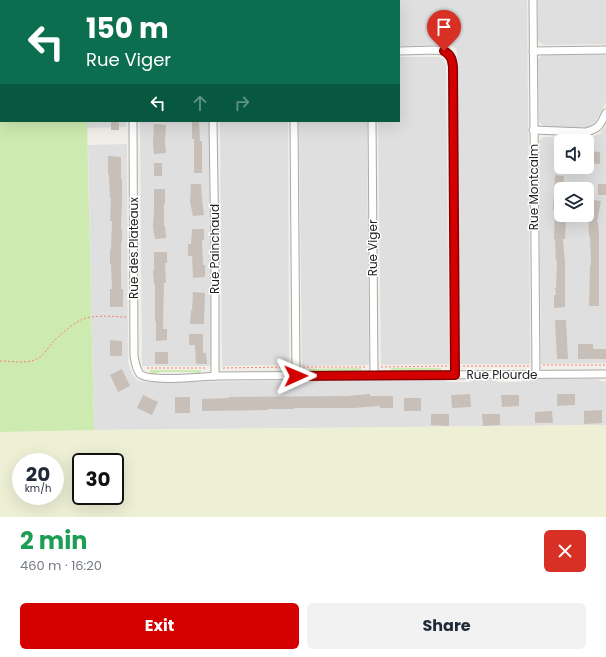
<!DOCTYPE html>
<meta charset="utf-8">
<style>
:root{--surface:#fff;--page:#f2f2f3;--text:#1f2937;--muted:#747a83;--accent:#d40000}
body{margin:0;font-family:Poppins,sans-serif;background:var(--page);color:var(--text);height:100vh;display:flex;flex-direction:column;font-size:15px;white-space:nowrap}
*{box-sizing:border-box;margin:0}
p{font-size:13px;color:var(--muted)}
.icon{flex:none;width:22px;height:22px;fill:none;stroke:currentColor;stroke-width:2;stroke-linecap:round;stroke-linejoin:round}
.map{position:relative;height:517px;overflow:hidden}
.panel{display:flex;flex-direction:column;background:var(--surface);flex:1}
.panel>*{flex:none}
.top-card{position:absolute;left:0px;top:0px;width:400px;height:122px;box-shadow:0 4px 16px #0002;background:#0b6e4f;color:#fff;overflow:hidden}
.tools{position:absolute;left:554px;top:134px;display:grid;gap:8px}
.tools a{display:grid;place-items:center;width:40px;height:40px;border-radius:6px;background:var(--surface);box-shadow:0 4px 16px #0002;font-size:20px}
.speed{position:absolute;left:12px;top:453px;display:flex;gap:8px;font-size:20px;font-weight:700;text-align:center}
.speed>*{display:grid;place-content:center;width:52px;height:52px;border-radius:50%;background:var(--surface);box-shadow:0 4px 16px #0002;line-height:1}
.speed small{font-size:10px;font-weight:400}
.speed .limit{border:2px solid #111;border-radius:6px;background:#fff;color:#111}
.pin{position:absolute;display:grid;place-items:center;width:34px;height:34px;color:#fff;margin:-41px -17px;border-radius:50% 50% 50% 0;rotate:-45deg;box-shadow:0 0 4px #0007}
.pin .icon{rotate:45deg}
.me{position:absolute;width:44px;margin:-22px;rotate:89deg;stroke-linejoin:round;filter:drop-shadow(0 0 3px #0008)}
.turn{display:flex;align-items:center;gap:14px;height:84px;padding:0 20px;font-size:18px}
.turn .icon{width:52px;height:52px;stroke-width:2.5}
.turn b{display:block;font-size:28px;line-height:34px}
.lanes{display:flex;align-items:center;height:38px;padding:0 20px;background:#0003;justify-content:center;gap:20px;direction:ltr}
.lanes .off{opacity:.35}
.round{display:grid;place-items:center;flex:none;width:42px;height:42px;border-radius:6px;background:var(--page)}
.head{display:flex;align-items:center;justify-content:space-between;height:68px;padding:0 20px}
h1{font-size:24px;font-weight:700;line-height:30px;color:#1e9e55}
.action{display:flex;gap:8px;margin-top:auto;padding:8px 20px}
.action a{flex:1;height:46px;border-radius:6px;background:var(--accent);color:#fff;font-size:16px;font-weight:700;line-height:46px;text-align:center}
.action a+a{background:var(--page);color:var(--text)}
.map>svg:first-child{display:block}
.residential{fill:#e0dfdf;fill-rule:evenodd}
.farmland{fill:#eef0d5;fill-rule:evenodd}
.grass{fill:#cdebb0}
.building{fill:#c7bfb8}
.lines{fill:none;stroke-linecap:round;stroke-linejoin:round}
.minor-casing{stroke:#a9a9a9;stroke-width:9}
.path{stroke:#fa8072;stroke-width:1;stroke-dasharray:2 2;stroke-linecap:butt}
.minor{stroke:#fff;stroke-width:7}
.route-casing{stroke:#8a0000;stroke-width:10}
.route{stroke:#d40000;stroke-width:7}
.labels{text-anchor:middle;stroke-width:3;stroke-linejoin:round;paint-order:stroke}
.street-label{font-size:12px;fill:#222;stroke:#fff}
</style>
<div class="map">
<svg width="606" height="517" viewBox="0 0 606 517">
<rect width="100%" height="100%" fill="#f2efe9"/>
<!-- residential -->
<g class="residential">
<path d="M0,0H126V1H1V15H0Z"/>
<path d="M199,0H527L530,329V363L529,364H460L457,51L455,48L450,45L399,46V1H199Z"/>
<path d="M538,0H606V44L544,45L540,43L538,41Z"/>
<path d="M547,55H606V101L602,111L594,124L587,127H544L540,123L539,119L538,59L541,56Z"/>
<path d="M399,57H440L444,60L446,64L449,364L381,365L378,121H399Z"/>
<path d="M87,121H126V127L87,128Z"/>
<path d="M140,121H209L211,366H142Z"/>
<path d="M220,121H288L289,365L222,366Z"/>
<path d="M299,121H367L369,360L368,365L302,366Z"/>
<path d="M606,125V363L541,364L539,141L541,139L544,137H589L594,136L600,134ZM561,141H587V167H561ZM561,189H587V215H561Z"/>
<path d="M127,144L128,361L129,366L132,374L138,381L147,382L445,380L448,382H470L473,380H494L497,382H522L524,379H598L601,381H606V425L94,430L88,145Z"/>
</g>
<!-- farmland -->
<path class="farmland" d="M606,425V517H0V432L94,430ZM21,462H55V496H21ZM81,462H115V496H81Z"/>
<!-- grass -->
<g class="grass">
<path d="M0,15H1V121H87L94,430L0,432Z"/>
<path d="M361,368V373L355,372L352,371H319L315,373H309V369Z"/>
<path d="M391,368H441V372H434L430,370H398L392,372Z"/>
<path d="M150,370H201V374L196,373L192,372H161L157,374H150Z"/>
</g>
<!-- building -->
<g class="building">
<rect x="111" y="121" width="8" height="9"/>
<path d="M192,121H199L200,141H202V173H194V139H192Z"/>
<path d="M154,124L166,125L165,142L166,153L154,154L153,143Z"/>
<rect x="555" y="151" width="6" height="12"/>
<path d="M587,151L600,152V164L587,163Z"/>
<path d="M108,156L121,157V179H122V201L121,229H122V243L121,242V289H123V307H110V289H112L111,264H110V249H111L112,221H110L111,198H110L109,175H108Z"/>
<rect x="154" y="163" width="8" height="13"/>
<path d="M555,175L564,176L563,189H561V218H566L565,239H563L565,263V307L554,308V295H556L555,288H556L557,261H556L555,239H554L555,210H553Z"/>
<path d="M191,184H201L202,200L204,215L193,216L190,202Z"/>
<rect x="598" y="184" width="8" height="11"/>
<path d="M154,189H165V204H164V226H165L166,238L155,239L153,227L154,209Z"/>
<path d="M589,199L601,201L597,222H598L599,235V306H589L590,265H591L590,236H589L588,215H586Z"/>
<path d="M192,229H204V240H202L203,265H205V277L193,278L192,256H188V244H191Z"/>
<path d="M154,252H167V263H165L166,283H164L163,329H167V340L156,341V321H155V284H154L153,270H154Z"/>
<path d="M193,292L205,293L204,324H190L191,310H192Z"/>
<path d="M555,320H566L568,359H557Z"/>
<path d="M189,334H203V353H206L207,364H196L195,345H189Z"/>
<path d="M110,340L122,341V356H110Z"/>
<path d="M578,344H593V349H606V359H578Z"/>
<rect x="155" y="352" width="13" height="12"/>
<path d="M122,369L130,386L118,392L110,375Z"/>
<path d="M370,394V396H393V408H380V406L353,408H294V409H268V410L202,411V399L229,398V397L347,396Z"/>
<path d="M470,394L471,407L452,408L451,395Z"/>
<path d="M557,394H575V405L557,406Z"/>
<path d="M143,395L158,402L152,415L137,408Z"/>
<path d="M501,395H519V406L502,407Z"/>
<rect x="175" y="397" width="15" height="16"/>
<rect x="404" y="398" width="17" height="13"/>
<path d="M602,410V423L584,424V411Z"/>
<path d="M552,411L553,423H535V412Z"/>
<path d="M431,414H449V426L431,425Z"/>
<path d="M482,414H500V425L483,426Z"/>
</g>
<g class="lines">
<!-- minor casing -->
<g class="minor-casing">
<g id="minor">
<path d="M133,0V1"/>
<path d="M533,0L536,375"/>
<path d="M399,51L435,50L444,51L449,54L452,59L453,67L455,375"/>
<path d="M533,51L606,50"/>
<path d="M133,121L134,356C135,362 136,369 140,374C149,382 201,377 215,376L606,374"/>
<path d="M213,121L215,253V376"/>
<path d="M294,121L296,376"/>
<path d="M372,121L374,375"/>
<path d="M533,130L586,132C600,128 600,125 606,113"/>
</g>
</g>
<!-- path -->
<g class="path">
<path d="M198,0V1"/>
<path d="M0,361C10,361 21,363 31,361C41,359 46,351 52,343C59,336 72,324 81,320C93,314 114,317 127,317"/>
<path d="M543,365H606"/>
<path d="M463,366H529"/>
<path d="M303,367H367"/>
<path d="M381,367L447,366"/>
<path d="M147,368H207"/>
<path d="M223,368L289,367"/>
</g>
<!-- minor -->
<use href="#minor" class="minor"/>
</g>
<g class="lines">
<!-- route casing -->
<g class="route-casing">
<path id="route" d="M296,376L455,375L453,67C452,59 451,55 444,51"/>
</g>
<!-- route -->
<use href="#route" class="route"/>
</g>
<g class="labels">
<!-- street labels -->
<g class="street-label">
<text transform="translate(534 187) rotate(-90)" y="4">Rue Montcalm</text>
<text transform="translate(134 248) rotate(-90)" y="4">Rue des Plateaux</text>
<text transform="translate(373 248) rotate(-90)" y="4">Rue Viger</text>
<text transform="translate(215 249) rotate(-90)" y="4">Rue Painchaud</text>
<text x="502" y="379">Rue Plourde</text>
</g>
</g>
</svg>
<div class="tools">
<a><svg class="icon" aria-label="sound" viewBox="0 0 24 24"><path d="M4 9h4l5-4v14l-5-4H4zM17 9q2 3 0 6"/></svg></a>
<a><svg class="icon" aria-label="layers" viewBox="0 0 24 24"><path d="M12 4l9 5-9 5-9-5zM3 14l9 5 9-5"/></svg></a>
</div>
<div class="speed"><div>20<small>km/h</small></div><div class="limit">30</div></div>
<div class="pin" style="left:444px;top:51px;background:#d93025"><svg class="icon" aria-label="arrive" viewBox="0 0 24 24"><path d="M6 21V4h12l-3 4 3 4H6"/></svg></div>
<svg class="me" style="left:296px;top:376px" viewBox="-20 -20 40 40"><path d="M0-17L14 15 0 8-14 15z" fill="#d40000" stroke="#fff" stroke-width="4"/></svg>
<div class="top-card">
<div class="turn"><svg class="icon" aria-label="left" viewBox="0 0 24 24"><path d="M17 20v-9H6M10 6l-5 5 5 5"/></svg><div><b>150 m</b>Rue Viger</div></div>
<div class="lanes"><svg class="icon" aria-label="left" viewBox="0 0 24 24"><path d="M17 20v-9H6M10 6l-5 5 5 5"/></svg><svg class="icon off" aria-label="ahead" viewBox="0 0 24 24"><path d="M12 20V5M6 11l6-6 6 6"/></svg><svg class="icon off" aria-label="right" viewBox="0 0 24 24"><path d="M7 20v-9h11M14 6l5 5-5 5"/></svg></div>
</div>
</div>
<section class="panel">
<div class="head"><div><h1>2 min</h1><p>460 m · 16:20</p></div><a class="round" style="background:#d93025;color:#fff"><svg class="icon" aria-label="close" viewBox="0 0 24 24"><path d="M6 6l12 12M18 6L6 18"/></svg></a></div>
<div class="action"><a>Exit</a><a>Share</a></div>
</section>
